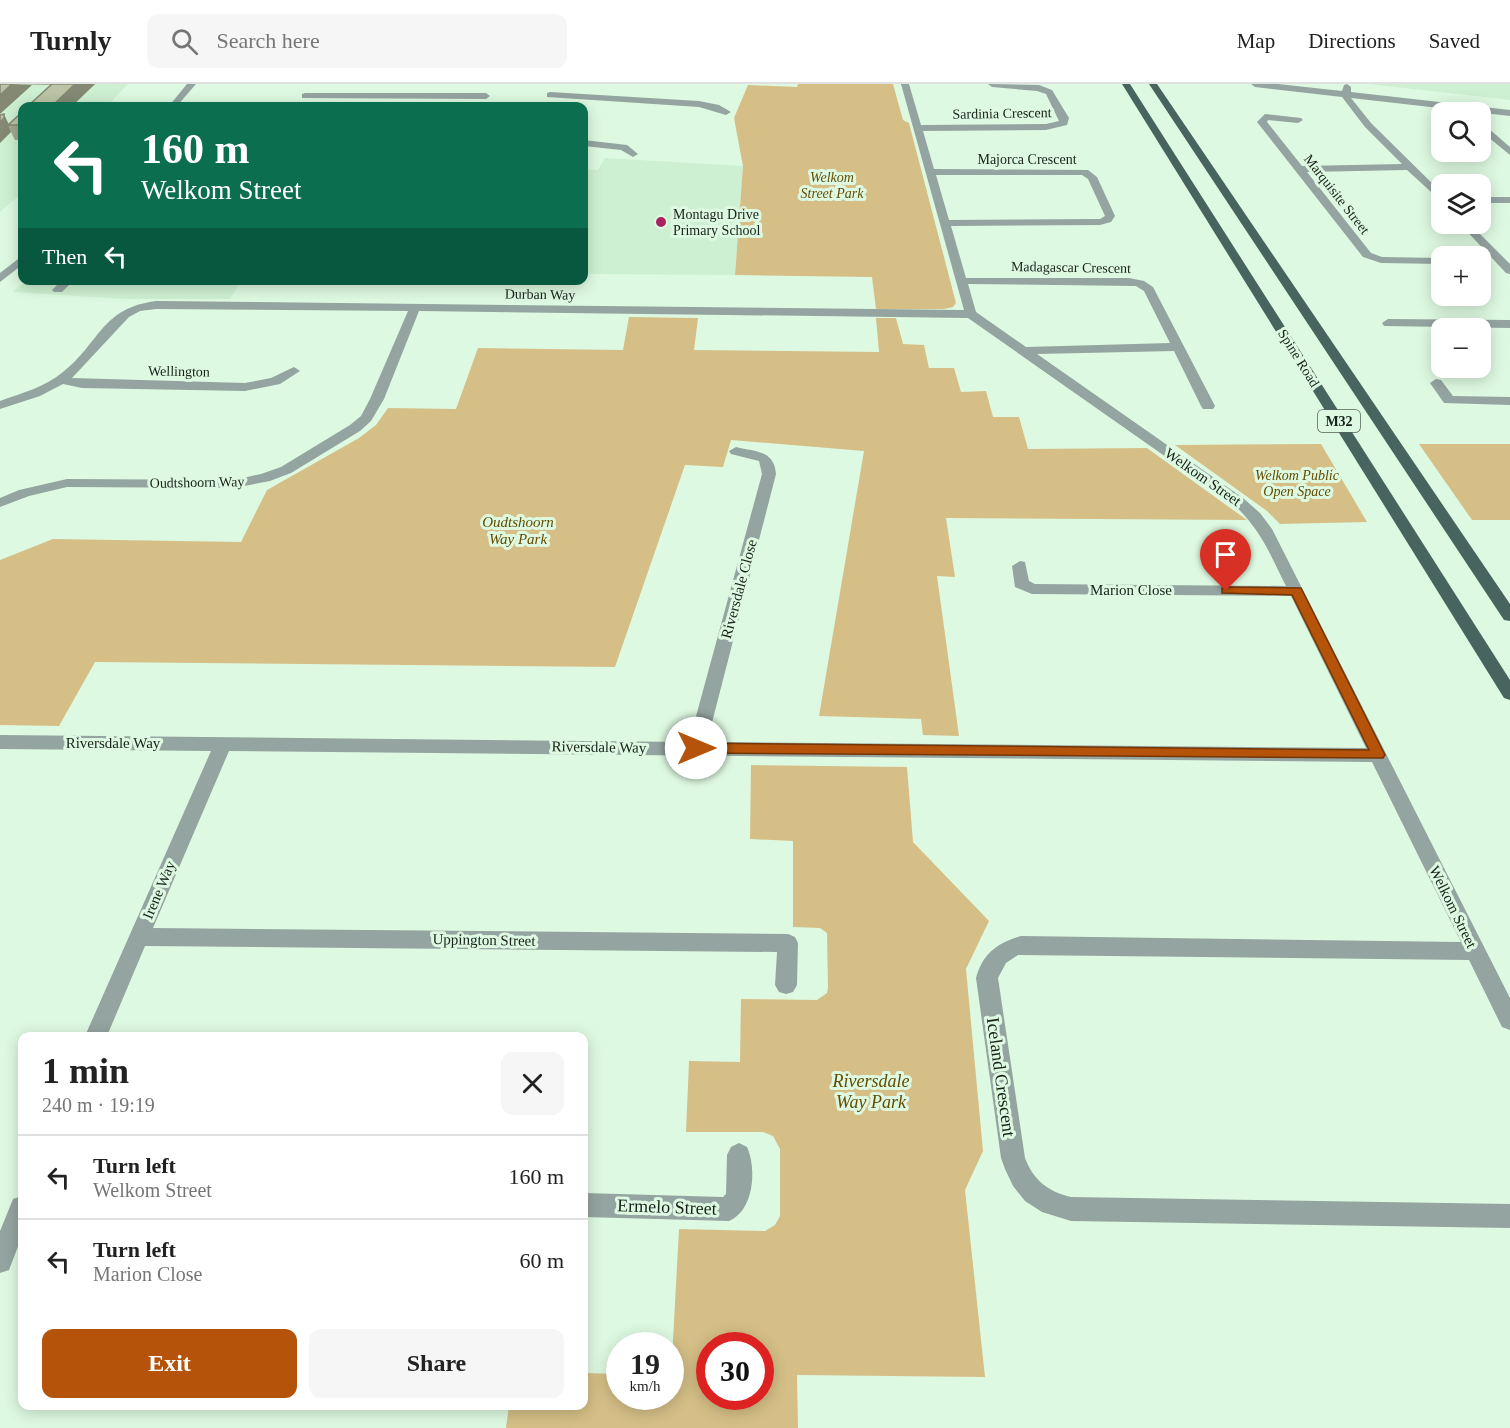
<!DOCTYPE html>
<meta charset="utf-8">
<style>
:root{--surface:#fff;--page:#f6f6f6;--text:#222;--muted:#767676;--line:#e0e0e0;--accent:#b45309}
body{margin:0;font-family:Georgia,serif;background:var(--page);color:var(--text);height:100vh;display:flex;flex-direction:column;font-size:22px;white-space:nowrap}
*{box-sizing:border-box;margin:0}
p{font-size:20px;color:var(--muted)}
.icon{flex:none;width:33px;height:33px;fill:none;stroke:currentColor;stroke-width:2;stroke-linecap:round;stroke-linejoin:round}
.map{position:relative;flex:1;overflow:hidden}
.panel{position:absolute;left:18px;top:948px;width:570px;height:378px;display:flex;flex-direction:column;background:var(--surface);border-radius:12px;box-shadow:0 3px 15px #0003}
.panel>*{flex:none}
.hud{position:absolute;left:18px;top:18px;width:570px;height:183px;border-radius:12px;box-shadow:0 3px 15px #0003;background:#0b6e4f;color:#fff;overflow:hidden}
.buttons{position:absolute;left:1431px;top:18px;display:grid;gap:12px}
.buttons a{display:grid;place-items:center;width:60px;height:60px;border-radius:12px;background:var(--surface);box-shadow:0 3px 15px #0003;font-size:30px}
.speed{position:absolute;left:606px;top:1248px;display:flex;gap:12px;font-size:30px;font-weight:700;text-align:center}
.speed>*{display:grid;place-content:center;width:78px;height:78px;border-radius:50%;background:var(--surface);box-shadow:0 3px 15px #0003;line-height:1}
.speed small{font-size:15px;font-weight:400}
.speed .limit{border:9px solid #d22;background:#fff;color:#111}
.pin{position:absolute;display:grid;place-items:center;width:51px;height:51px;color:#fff;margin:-62px -26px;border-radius:50% 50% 50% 0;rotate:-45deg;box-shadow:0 0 6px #0007}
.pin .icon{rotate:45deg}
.me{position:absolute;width:66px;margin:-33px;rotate:90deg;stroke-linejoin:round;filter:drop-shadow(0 0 4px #0008)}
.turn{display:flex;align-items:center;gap:21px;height:126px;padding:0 24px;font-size:27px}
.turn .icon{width:78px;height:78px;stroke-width:2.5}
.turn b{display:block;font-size:42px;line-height:51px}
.then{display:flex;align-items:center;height:57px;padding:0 24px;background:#0003;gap:12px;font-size:22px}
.round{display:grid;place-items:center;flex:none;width:63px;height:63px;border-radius:12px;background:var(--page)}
.overview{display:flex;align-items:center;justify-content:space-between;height:102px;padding:0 24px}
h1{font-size:36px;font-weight:700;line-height:45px}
.cta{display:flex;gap:12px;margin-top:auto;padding:12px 24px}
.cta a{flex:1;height:69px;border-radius:12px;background:var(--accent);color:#fff;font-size:24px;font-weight:700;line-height:69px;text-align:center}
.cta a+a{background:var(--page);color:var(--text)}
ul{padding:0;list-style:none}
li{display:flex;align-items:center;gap:18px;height:84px;padding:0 24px;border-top:2px solid var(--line)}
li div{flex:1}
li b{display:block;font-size:22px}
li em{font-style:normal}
header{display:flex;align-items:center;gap:36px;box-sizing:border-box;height:84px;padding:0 30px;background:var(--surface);border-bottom:2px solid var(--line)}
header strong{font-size:28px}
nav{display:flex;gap:33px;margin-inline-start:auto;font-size:21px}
.search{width:420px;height:54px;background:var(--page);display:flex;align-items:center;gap:15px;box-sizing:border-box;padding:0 21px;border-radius:12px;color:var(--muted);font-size:22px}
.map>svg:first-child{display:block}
.built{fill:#cef0d2}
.green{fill:#d5bf87;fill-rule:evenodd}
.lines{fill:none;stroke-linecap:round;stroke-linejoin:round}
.minor{fill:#94a4a0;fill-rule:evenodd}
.major{fill:#47645e;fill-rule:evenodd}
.wall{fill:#a2a98e}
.shaded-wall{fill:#848974}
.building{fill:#bcc4a5;stroke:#848974;stroke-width:1.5}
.route{fill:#b45309;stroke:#753606;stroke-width:1.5}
.poi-dot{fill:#ac2160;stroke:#def9e1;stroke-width:2}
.labels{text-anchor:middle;stroke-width:6;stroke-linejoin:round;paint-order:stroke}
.far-street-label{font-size:14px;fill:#18221a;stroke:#def9e1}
.far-park-label{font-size:14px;font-style:italic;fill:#634c02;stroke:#def9e1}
.far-poi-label{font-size:14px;fill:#18221a;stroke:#def9e1;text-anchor:start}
.shield{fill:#def9e1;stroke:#536256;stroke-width:1.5}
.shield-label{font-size:14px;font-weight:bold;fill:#18221a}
.street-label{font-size:15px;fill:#18221a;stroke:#def9e1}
.park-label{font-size:15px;font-style:italic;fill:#634c02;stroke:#def9e1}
.near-street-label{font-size:18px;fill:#18221a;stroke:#def9e1}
.near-park-label{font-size:18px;font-style:italic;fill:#634c02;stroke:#def9e1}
</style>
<header>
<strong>Turnly</strong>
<div class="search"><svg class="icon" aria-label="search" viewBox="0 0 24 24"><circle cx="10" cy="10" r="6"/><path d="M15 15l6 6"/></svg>Search here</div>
<nav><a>Map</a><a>Directions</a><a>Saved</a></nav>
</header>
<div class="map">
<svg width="1510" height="1344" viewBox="0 0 1510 1344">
<rect width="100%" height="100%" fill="#def9e1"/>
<!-- built -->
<g class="built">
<path d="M0,0H128L107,22H22V109L0,128Z"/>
<path d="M1369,0H1510V16Z"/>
<path d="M605,74L743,82L735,191L584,190V85L598,86Z"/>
<path d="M26,197H241L230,215H127L13,208Z"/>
</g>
<!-- green -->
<g class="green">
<path d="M798,0H893L903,36L909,39L956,219L953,223L944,225H876L872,193L735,191L743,82L734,34L748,1L797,3Z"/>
<path d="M629,233L698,234L694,266L879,268L876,234H896L903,260L924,261L929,284H954L961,308L986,307L993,333H1019L1028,365L1147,364L1247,436L946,434L955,493L937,492L959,652L923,651L921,635L819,632L864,367L731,356L723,383L685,381L615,583L95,578L59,642L0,641V476L53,455L241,458L267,406L359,354L376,341L388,324L456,325L478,264L623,266Z"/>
<path d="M1321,360L1367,438L1280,440L1267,427L1175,361Z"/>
<path d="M1419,360H1510V436H1472Z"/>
<path d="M751,681L907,683L913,758L989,837L966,885L983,1067L965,1106L985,1293L797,1291L798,1344H506L509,1322H584V1289L619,1290L620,1312H670L679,1145L765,1147L775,1141L780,1132V1065L773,1052L763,1048H686L689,977L740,978L741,915L817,916L827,909L828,904L827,849L820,844L793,843V757L750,755ZM710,1262H760V1312H710Z"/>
</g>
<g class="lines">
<!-- minor -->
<g class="minor">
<path d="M187,0H196L177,22H169Z"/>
<path d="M901,0H909L921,41L1046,40L1059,37L1046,10L1037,7L992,3L988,0L1039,1L1052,6L1069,34L1067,41L1046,46L923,47L934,85L1088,86L1097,93L1115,132L1111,138L1100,141L951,142L966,194H1129L1144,197L1153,203L1215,322L1213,325H1203L1201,322L1174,267L1037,270L1243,414L1260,429L1272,445L1510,914V946L1502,943L1469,876L1018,871L1006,879L998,894L1025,1074C1033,1096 1049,1108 1071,1113L1510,1120V1144L1071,1137L1042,1128L1025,1117L1013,1102L1005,1085L1001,1074L976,894C983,869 997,859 1021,852L1461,858L1372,678L229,667L153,844L788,850L795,853L798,859L797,901L793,908L786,910L779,908L775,901L777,868L145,862L107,952H85L211,667L0,665V651L689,658L762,390L759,377L731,370L729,367L736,363C756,368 774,366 776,390L707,658L1366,664L1291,512L1032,510L1015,503L1012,482L1020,477L1025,478L1029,497L1035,500L1286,502C1270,470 1260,444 1233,420L968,234L419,227L384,315L371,337L360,347L291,389L270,397L234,404L67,403L29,412L0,423V414L19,406L67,395L234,396L261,390L281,383L350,341L361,332L370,315L408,227L156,225L140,227L129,233L72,294L245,299L271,294L294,283L300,287L280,300L245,307L82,304L63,300L40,312L0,325V317C22,309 45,303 63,288C100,259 101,224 156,217L964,226ZM936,91H1082L1088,95L1105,132L1100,135L949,136ZM968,200L1136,202L1144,207L1170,259L1026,263L976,228Z"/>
<path d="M1251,0H1278L1342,7L1344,1L1347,0L1351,3V8L1510,26V32L1351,14L1371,39L1442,109V118L1407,86L1307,88L1371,169L1382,173L1442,174V180L1381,179L1363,173L1257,38L1265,30L1301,34L1303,36L1298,39L1268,36L1267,38L1302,82L1402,80L1365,43L1342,13L1255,3Z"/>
<path d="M550,8L699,17L719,21L731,28L726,31L699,23L547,13V9Z"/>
<path d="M305,9H486L490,12L486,15L302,14V10Z"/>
<path d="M1482,44H1488L1510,63V71L1482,48Z"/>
<path d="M584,56L627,61L638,70L633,73L621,66L584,62Z"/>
<rect x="1480" y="113" width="30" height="6"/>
<path d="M1460,140H1470L1510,180V190L1506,189Z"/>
<path d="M22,172V181L0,198V189Z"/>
<path d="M62,196H74L62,208H54L52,206Z"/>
<path d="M1388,235L1510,236V244L1384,242L1382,239Z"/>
<path d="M1436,295L1441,296L1453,312L1510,313V321L1444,319L1430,299Z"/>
<path d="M739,1059L747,1063C757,1085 754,1127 729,1137L584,1133V1109L723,1113L726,1110L727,1071L731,1063Z"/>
<path d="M22,1112V1152L9,1186L0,1189V1147L13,1115Z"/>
</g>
<!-- major -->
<g class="major">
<path d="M1122,0H1130L1510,596V616L1504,614Z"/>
<path d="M1149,0H1157L1510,520V537L1504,536Z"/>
</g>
</g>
<!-- wall -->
<g class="wall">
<path d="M0,0H95L72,22H28L51,1Z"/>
<path d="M22,28V56H15L11,48L0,31L9,40Z"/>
</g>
<!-- shaded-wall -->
<g class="shaded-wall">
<path d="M12,0L32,1L0,30V11Z"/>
<path d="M75,0H95L72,22H52Z"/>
<path d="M4,30L9,41H8L11,48L0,59V38Z"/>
</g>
<!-- building -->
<g class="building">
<path d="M0,0H12L0,11Z"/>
<path d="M52,0H75L52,22H28Z"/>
<path d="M22,28V41H8L20,30Z"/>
<path d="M4,30V34L0,38V31Z"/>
</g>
<!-- route -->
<path class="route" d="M1226,503L1301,504L1385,671L1383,674L696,669L689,664L696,659L1369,666L1292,511L1222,509V504Z"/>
<!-- markers -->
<circle class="poi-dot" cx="661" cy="138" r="6"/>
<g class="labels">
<!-- far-street labels -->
<g class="far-street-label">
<text transform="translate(1002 29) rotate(-1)" y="5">Sardinia Crescent</text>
<text x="1027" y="80">Majorca Crescent</text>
<text transform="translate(1337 110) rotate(52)" y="5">Marquisite Street</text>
<text transform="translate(1071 183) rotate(1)" y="5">Madagascar Crescent</text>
<text transform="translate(540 210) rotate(1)" y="5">Durban Way</text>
<text transform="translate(1299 274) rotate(58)" y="5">Spine Road</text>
<text transform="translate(179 287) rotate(1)" y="5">Wellington</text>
<text transform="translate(197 398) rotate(-1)" y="5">Oudtshoorn Way</text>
</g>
<!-- far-park labels -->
<g class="far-park-label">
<text x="832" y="98">Welkom<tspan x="832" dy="16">Street Park</tspan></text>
<text x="1297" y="396">Welkom Public<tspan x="1297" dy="16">Open Space</tspan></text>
</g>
<!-- far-poi labels -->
<g class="far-poi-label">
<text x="673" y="135">Montagu Drive<tspan x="673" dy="16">Primary School</tspan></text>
</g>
<!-- shield labels -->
<rect class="shield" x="1318" y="326" width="42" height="22" rx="4.5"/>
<g class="shield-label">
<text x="1339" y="342">M32</text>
</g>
<!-- street labels -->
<g class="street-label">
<text transform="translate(1203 393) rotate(35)" y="5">Welkom Street</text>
<text transform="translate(739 505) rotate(-75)" y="5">Riversdale Close</text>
<text x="1131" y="511">Marion Close</text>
<text x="113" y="664">Riversdale Way</text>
<text transform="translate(599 663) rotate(1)" y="5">Riversdale Way</text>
<text transform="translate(159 806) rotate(-67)" y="5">Irene Way</text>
<text transform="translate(1453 823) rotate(64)" y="5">Welkom Street</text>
<text transform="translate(484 856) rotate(1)" y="5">Uppington Street</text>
</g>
<!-- park labels -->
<g class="park-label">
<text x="518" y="443">Oudtshoorn<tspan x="518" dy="17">Way Park</tspan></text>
</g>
<!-- near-street labels -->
<g class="near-street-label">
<text transform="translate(1001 993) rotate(82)" y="6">Iceland Crescent</text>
<text transform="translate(667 1123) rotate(2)" y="6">Ermelo Street</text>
</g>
<!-- near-park labels -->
<g class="near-park-label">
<text x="871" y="1003">Riversdale<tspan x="871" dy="21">Way Park</tspan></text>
</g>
</g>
</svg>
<div class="buttons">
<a><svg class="icon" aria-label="search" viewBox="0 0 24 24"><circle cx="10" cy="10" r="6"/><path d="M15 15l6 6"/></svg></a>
<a><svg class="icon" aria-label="layers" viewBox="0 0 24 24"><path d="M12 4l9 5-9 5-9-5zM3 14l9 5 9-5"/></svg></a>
<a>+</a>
<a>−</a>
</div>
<div class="speed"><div>19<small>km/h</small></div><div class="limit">30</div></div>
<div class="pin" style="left:1226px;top:507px;background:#d93025"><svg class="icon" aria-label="arrive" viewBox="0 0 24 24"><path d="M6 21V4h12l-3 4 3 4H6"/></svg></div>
<svg class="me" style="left:696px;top:664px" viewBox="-20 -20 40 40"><circle r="19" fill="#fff"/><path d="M0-13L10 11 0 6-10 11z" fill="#b45309"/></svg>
<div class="hud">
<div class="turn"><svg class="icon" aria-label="left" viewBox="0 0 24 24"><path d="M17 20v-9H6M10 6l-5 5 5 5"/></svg><div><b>160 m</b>Welkom Street</div></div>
<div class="then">Then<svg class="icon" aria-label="left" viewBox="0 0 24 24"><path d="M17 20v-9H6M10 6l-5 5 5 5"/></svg></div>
</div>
<section class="panel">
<div class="overview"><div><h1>1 min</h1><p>240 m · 19:19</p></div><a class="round"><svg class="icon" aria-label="close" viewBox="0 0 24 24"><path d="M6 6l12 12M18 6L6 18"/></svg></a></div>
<ul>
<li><svg class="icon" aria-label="left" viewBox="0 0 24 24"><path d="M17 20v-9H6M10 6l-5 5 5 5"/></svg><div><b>Turn left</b><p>Welkom Street</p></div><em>160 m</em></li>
<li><svg class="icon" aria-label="left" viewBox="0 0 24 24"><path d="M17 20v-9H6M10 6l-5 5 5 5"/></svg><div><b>Turn left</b><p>Marion Close</p></div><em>60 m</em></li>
</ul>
<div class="cta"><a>Exit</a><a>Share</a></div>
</section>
</div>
